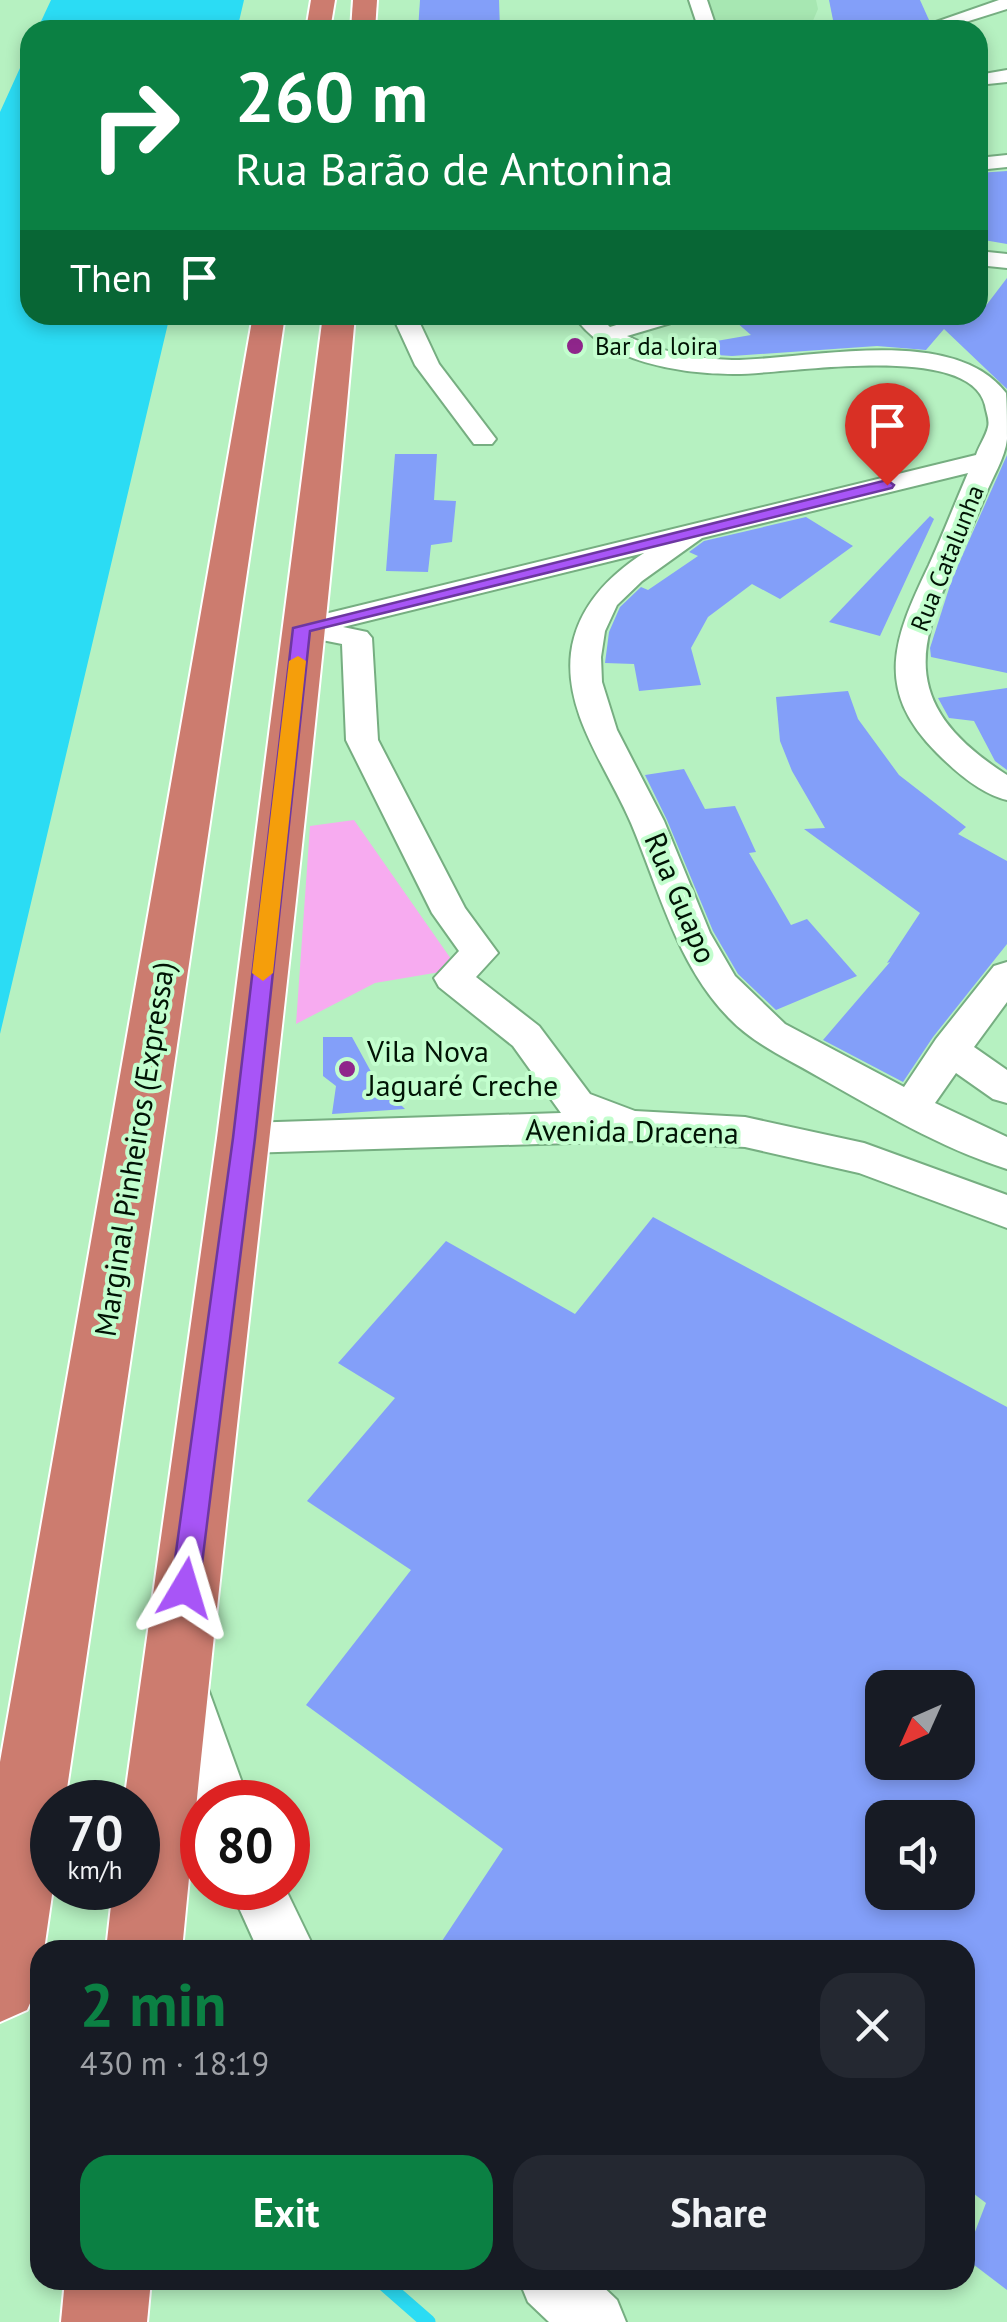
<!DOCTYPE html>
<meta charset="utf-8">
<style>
:root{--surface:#171b24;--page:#242831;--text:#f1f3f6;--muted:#9ea1a6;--accent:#0b8043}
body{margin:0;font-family:"PT Sans",sans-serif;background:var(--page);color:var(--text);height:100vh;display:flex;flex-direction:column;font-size:38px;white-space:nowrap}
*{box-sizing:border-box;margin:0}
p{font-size:32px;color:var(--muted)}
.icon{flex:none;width:55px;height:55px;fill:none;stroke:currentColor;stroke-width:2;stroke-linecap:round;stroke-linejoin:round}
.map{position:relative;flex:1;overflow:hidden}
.details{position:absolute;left:30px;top:1940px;width:945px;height:350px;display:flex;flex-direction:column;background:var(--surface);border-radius:30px;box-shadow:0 5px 15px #0003}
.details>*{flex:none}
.banner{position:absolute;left:20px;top:20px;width:968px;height:305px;border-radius:30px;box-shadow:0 5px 15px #0003;background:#0b8043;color:#fff;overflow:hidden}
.needle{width:65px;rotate:225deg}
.controls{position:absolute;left:865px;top:1670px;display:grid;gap:20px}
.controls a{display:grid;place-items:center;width:110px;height:110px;border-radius:20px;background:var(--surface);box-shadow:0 5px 15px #0003;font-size:50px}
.speed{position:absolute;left:30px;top:1780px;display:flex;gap:20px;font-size:50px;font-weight:700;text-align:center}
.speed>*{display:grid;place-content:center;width:130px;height:130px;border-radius:50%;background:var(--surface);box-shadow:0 5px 15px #0003;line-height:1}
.speed small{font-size:25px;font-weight:400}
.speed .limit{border:15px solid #d22;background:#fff;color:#111}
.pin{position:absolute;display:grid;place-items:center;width:85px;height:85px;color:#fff;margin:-102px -42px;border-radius:50% 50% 50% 0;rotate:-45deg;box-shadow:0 0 10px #0007}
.pin .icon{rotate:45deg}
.me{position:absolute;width:110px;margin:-55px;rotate:7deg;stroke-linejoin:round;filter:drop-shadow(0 0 8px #0008)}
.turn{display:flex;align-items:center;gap:35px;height:210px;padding:0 50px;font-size:45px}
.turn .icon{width:130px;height:130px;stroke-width:2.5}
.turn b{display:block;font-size:70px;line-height:85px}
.then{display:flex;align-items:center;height:95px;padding:0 50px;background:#0003;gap:20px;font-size:38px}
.round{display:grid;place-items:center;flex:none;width:105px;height:105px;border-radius:30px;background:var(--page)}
.overview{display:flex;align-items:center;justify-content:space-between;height:170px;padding:0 50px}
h1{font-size:60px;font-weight:600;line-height:75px;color:var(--accent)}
.button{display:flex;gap:20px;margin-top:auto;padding:20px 50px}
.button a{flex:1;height:115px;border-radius:30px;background:var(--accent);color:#fff;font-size:40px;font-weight:600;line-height:115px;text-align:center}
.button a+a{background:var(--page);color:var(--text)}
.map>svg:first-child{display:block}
.built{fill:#a7e7b2}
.green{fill:#f7abf0}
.water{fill:#2bdcf4}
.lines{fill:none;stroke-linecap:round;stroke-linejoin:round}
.stream{stroke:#2bdcf4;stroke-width:15}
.building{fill:#839ff9;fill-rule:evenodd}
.minor-casing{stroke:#76ae81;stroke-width:4}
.highway-casing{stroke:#fff;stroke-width:4}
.minor{fill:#fff;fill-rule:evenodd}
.highway{fill:#cc7c6f;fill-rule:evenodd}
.route{fill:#a855f7;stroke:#6d37a1;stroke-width:2.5}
.slow{fill:#f59e0b}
.poi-dot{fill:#8f268b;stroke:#c3fece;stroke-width:4}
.labels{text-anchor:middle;stroke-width:8;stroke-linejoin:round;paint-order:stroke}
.far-poi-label{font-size:25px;fill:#011405;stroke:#c3fece;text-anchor:start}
.far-street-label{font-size:25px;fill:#011405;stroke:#c3fece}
.street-label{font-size:30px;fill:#011405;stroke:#c3fece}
.poi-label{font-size:30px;fill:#011405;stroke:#c3fece;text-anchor:start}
</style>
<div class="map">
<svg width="1007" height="2322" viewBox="0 0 1007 2322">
<rect width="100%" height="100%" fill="#b6f1c1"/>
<!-- built -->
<path class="built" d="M703,0H816L818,9L809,30H710Z"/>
<!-- green -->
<path class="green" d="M354,820L458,969L375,983L296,1024L310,826Z"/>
<!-- water -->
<g class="water">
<path d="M51,0H244L237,30H37Z"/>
<path d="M30,46V315H170L0,1034V112Z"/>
</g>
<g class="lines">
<!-- stream -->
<path class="stream" d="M380,2280L428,2322"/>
</g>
<!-- building -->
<g class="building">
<path d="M420,0H499L500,30H418Z"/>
<path d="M829,0H920L929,20L909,30H835Z"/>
<path d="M1007,171V244L978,239V173Z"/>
<path d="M1007,278V389L944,329L926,350L877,346L732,356L701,354L699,344L751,335L728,315H824L832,323L892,315L975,320Z"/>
<path d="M395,454H437L434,500L456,501L452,542L431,545L428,572L386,571Z"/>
<path d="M1007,455V673L931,657L930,648L952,579Z"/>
<path d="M930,516L934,519L880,636L829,622Z"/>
<path d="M806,517L853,546L780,599L752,584L708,617L691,648L701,685L639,691L634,664L605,663L609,632L620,607L641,587L648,590L698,556L689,552L704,541Z"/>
<path d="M1007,688V770L995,761L974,721L949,718L938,698Z"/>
<path d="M848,691L858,719L899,775L966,827L958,834L1007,861V944L933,1037L903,1082L823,1040L890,962L887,963L920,913L804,829L825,828L792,771L780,741L776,697Z"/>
<path d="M684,769L705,809L735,806L756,852L749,853L791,925L807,919L857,976L776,1010L738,974L713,931L667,820L645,775Z"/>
<path d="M323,1037H352L375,1079L405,1109L332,1114L336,1086L323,1076Z"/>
<path d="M653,1217L1007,1407V2290L965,2258L986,2203L965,2187V1950H436L503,1849L306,1705L411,1570L307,1501L395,1398L338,1363L446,1241L575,1314ZM882,1688H958V1762H882ZM882,1818H958V1892H882Z"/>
</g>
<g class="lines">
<!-- minor casing -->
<g class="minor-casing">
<g id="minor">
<path d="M689,0H707L717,30H699Z"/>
<path d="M999,0H1007V9L940,30H913Z"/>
<path d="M1007,70V82L978,85V75Z"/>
<path d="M1007,155V167L978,170V158Z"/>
<path d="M978,251L1007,254V268L978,265Z"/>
<path d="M392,315H416L439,364L496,439L492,444H474L415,365Z"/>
<path d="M574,315H598L610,327L648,315H685L681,320L627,336C660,352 696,359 732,360C808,360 953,323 1006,393C1007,407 1007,424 1007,439C1005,458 992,478 985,496C937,614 870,688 1007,775V800C981,794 956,772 937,753C873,689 894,638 929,565C943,534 955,503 968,473L702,538L642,581L617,605L605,631L601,657L602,682L617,730L664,821L710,933L735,976L785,1024L904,1087L936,1039L994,966L1007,962V1002L974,1047L1007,1070V1103L993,1099L956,1073L935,1103L1007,1137V1169C940,1148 878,1110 817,1076C786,1058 754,1044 729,1018C677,965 659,889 631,823C608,769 564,714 571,653C577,608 607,577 644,553L343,627L367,632L372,638L378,740L465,908L498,953L476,977L539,1026L590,1094L635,1111L745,1117L864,1143L1007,1195V1228L859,1173L745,1147L634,1141L244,1153L230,1149L224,1138L230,1127L244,1123L561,1113L513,1046L439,987L434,978L459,951L432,913L346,740L342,644L292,634L287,628L292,622L976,455C979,446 986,436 988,427C990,420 986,412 985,405C969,340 783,375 733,374C683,374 602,362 574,315Z"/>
<path d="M185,1668L203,1675L249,1802H202V1816L160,1693L167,1675Z"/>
<path d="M230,1888H285L315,1950H258Z"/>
<path d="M519,2280H596L617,2300L626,2322H549L528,2302Z"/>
</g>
</g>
<!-- highway casing -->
<g class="highway-casing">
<g id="highway">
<path d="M311,0H335L330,30H306Z"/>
<path d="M353,0H377L375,30H351Z"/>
<path d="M253,315H285L65,1802H52L53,1888L44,1950H40L39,1983L27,2010L0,2022V1762Z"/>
<path d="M323,315H355C307,861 234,1404 182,1950H106L113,1888H138V1802H124L217,1138Z"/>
<path d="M65,2280H151L147,2322H61Z"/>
</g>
</g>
<!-- minor -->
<use href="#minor" class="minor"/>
<!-- highway -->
<use href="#highway" class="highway"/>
</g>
<!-- route -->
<path class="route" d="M887,480L894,485L892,488L310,631L255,1138L199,1588L195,1598L185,1601L176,1598L171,1588L233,1138L293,628Z"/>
<!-- slow -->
<path class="slow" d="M298,656L306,661L273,973L263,981L252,973L289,661Z"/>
<!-- markers -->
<g class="poi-dot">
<circle cx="575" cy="346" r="10"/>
<circle cx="347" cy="1069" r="10"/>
</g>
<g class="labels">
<!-- far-poi labels -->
<g class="far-poi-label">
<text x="595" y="355">Bar da loira</text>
</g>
<!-- far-street labels -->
<g class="far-street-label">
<text transform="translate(947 558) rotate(-68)" y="9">Rua Catalunha</text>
</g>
<!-- street labels -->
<g class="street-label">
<text transform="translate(680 898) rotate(67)" y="10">Rua Guapo</text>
<text transform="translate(632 1132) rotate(1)" y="10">Avenida Dracena</text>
<text transform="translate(135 1149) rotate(-81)" y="10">Marginal Pinheiros (Expressa)</text>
</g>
<!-- poi labels -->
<g class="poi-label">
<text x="367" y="1062">Vila Nova<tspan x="367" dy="34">Jaguaré Creche</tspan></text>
</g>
</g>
</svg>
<div class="controls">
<a><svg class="needle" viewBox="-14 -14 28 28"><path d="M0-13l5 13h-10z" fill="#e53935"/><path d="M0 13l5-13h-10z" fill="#9ea1a6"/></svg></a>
<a><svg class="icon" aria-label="sound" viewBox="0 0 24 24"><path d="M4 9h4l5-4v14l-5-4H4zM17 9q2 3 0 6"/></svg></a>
</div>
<div class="speed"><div>70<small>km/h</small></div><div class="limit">80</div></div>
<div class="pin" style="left:887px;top:485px;background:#d93025"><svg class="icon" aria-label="arrive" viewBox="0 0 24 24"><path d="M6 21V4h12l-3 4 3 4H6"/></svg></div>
<svg class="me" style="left:185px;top:1588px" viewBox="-20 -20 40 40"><path d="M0-17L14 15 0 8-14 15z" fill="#a855f7" stroke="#fff" stroke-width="4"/></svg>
<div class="banner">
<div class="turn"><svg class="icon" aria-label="right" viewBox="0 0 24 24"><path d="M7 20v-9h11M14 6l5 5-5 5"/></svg><div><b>260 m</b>Rua Barão de Antonina</div></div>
<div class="then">Then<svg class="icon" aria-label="arrive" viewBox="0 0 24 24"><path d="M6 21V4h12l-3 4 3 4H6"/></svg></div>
</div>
<section class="details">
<div class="overview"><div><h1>2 min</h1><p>430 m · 18:19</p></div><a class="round"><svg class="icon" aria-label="close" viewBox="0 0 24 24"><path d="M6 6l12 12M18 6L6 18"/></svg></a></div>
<div class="button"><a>Exit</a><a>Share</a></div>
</section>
</div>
